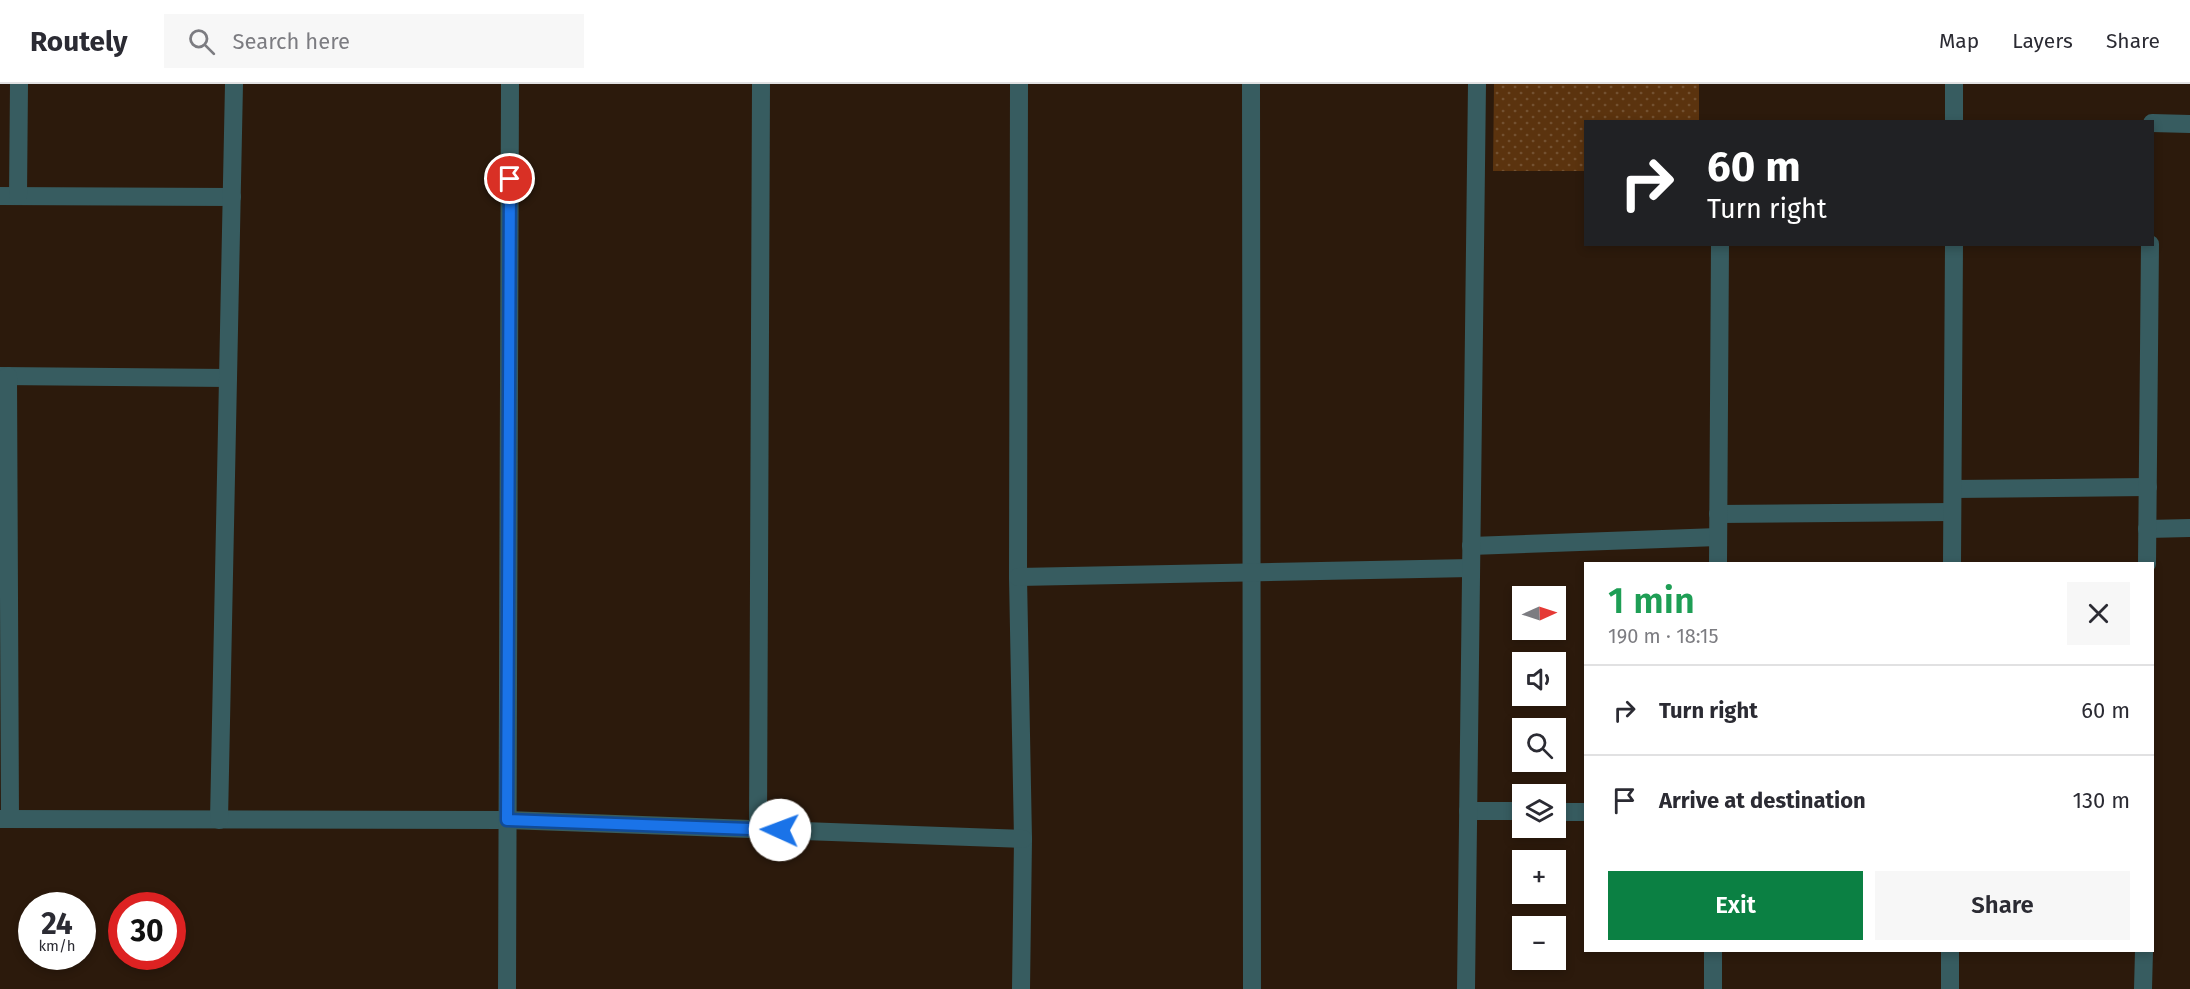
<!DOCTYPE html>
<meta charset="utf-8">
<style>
:root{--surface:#fff;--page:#f7f7f7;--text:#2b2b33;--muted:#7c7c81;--line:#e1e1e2;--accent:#0b8043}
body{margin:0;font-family:"Fira Sans",sans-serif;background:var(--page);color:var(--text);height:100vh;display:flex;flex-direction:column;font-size:22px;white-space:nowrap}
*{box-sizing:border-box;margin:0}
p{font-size:20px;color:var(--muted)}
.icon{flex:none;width:33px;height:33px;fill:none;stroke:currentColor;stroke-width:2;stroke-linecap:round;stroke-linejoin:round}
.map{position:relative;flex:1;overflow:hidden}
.details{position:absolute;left:1584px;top:478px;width:570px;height:390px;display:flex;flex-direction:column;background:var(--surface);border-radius:0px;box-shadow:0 3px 9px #0003}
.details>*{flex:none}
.top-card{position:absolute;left:1584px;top:36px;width:570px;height:126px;border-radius:0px;box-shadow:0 3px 9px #0003;background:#202124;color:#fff;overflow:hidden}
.needle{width:39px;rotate:87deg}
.buttons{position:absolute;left:1512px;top:502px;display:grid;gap:12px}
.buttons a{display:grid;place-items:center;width:54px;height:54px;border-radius:0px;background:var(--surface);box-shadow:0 3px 9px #0003;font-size:30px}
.speed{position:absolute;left:18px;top:808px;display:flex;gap:12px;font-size:30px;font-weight:700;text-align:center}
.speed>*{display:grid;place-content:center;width:78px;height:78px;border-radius:50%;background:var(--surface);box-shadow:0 3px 9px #0003;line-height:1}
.speed small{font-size:15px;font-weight:400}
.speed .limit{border:9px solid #d22;background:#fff;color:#111}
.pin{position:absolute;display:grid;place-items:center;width:51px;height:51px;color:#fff;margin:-26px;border:3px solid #fff;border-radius:50%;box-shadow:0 2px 6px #0007}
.me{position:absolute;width:66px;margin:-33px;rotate:272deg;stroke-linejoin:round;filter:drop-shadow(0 0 4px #0008)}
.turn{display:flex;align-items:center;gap:21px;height:126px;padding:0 24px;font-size:27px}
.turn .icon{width:78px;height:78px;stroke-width:2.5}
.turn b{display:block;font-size:42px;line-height:51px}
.round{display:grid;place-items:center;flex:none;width:63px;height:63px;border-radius:0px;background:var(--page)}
.overview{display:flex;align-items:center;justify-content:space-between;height:102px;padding:0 24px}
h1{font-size:36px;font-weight:600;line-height:45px;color:#1e9e55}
.button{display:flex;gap:12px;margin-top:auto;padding:12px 24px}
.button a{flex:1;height:69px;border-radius:0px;background:var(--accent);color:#fff;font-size:24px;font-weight:600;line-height:69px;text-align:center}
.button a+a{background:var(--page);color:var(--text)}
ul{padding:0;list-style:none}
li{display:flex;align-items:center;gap:18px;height:90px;padding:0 24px;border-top:2px solid var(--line)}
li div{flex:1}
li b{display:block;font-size:22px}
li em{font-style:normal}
header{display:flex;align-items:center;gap:36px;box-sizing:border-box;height:84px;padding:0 30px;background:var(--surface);border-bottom:2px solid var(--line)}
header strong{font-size:28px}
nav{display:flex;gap:33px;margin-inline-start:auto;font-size:21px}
.search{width:420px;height:54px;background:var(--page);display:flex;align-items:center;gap:15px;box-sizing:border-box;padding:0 21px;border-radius:0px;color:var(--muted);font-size:22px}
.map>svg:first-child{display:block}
.park{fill:url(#park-dots)}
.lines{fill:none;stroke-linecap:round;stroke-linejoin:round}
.street{stroke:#375c60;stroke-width:18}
.route-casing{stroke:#114b97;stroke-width:15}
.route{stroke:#1a73e8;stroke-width:10}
</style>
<header>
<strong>Routely</strong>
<div class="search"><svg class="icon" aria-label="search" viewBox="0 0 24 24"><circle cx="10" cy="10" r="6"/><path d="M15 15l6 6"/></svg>Search here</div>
<nav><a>Map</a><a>Layers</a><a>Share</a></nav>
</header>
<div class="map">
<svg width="2190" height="905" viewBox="0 0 2190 905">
<defs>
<pattern id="park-dots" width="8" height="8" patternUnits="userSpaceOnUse" patternTransform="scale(1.5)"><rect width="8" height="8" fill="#5b330e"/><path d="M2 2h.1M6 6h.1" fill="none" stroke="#735131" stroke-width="1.8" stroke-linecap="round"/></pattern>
</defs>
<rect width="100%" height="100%" fill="#2c1a0c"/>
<!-- park -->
<path class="park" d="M1494,0H1699V37L1586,38L1585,87H1493Z"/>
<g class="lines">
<!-- street -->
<g class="street">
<path d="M1019,0L1018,493L1023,755L1021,905"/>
<path d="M1251,0L1252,905"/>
<path d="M1954,38V0"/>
<path d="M2152,39L2190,40"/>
<path d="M0,112L232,113"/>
<path d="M18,112L19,0"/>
<path d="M0,292L228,294"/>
<path d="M8,292L10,735"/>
<path d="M1953,405L2148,403"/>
<path d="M1718,430L1952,428"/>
<path d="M2147,445L2190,444"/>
<path d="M1471,462L1718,453"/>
<path d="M1718,480L1720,160"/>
<path d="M1952,480L1954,160"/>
<path d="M2147,480L2150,160"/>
<path d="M1018,493L1471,484"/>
<path d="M1468,727H1522"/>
<path d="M1556,728H1586"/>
<path d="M0,735L507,736L1023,755"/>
<path d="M219,736L234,0"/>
<path d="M758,745L761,0"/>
<path d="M507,905L510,0"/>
<path d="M1466,905L1477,0"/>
<path d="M1713,905V867"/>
<path d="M1950,905V867"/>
<path d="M2143,905L2144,867"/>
</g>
</g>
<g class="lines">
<!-- route casing -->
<g class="route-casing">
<path id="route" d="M510,95L507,736L780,746"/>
</g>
<!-- route -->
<use href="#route" class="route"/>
</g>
</svg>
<div class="buttons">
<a><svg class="needle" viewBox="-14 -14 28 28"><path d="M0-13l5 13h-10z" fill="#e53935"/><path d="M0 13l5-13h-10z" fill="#7c7c81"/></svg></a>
<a><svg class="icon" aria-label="sound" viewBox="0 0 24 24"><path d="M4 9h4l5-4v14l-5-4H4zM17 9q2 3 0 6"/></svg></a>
<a><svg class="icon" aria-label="search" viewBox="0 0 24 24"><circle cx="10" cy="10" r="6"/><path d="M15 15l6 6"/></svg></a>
<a><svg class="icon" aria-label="layers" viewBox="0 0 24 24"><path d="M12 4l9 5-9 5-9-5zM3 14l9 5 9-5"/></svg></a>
<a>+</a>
<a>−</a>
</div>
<div class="speed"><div>24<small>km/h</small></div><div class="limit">30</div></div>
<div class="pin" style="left:510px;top:95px;background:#d93025"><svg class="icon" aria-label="arrive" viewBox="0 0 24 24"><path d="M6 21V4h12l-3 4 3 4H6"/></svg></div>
<svg class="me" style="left:780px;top:746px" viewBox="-20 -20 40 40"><circle r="19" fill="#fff"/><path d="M0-13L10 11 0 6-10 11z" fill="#1a73e8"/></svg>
<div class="top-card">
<div class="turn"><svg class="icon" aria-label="right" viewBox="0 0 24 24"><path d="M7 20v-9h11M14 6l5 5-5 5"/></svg><div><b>60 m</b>Turn right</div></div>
</div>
<section class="details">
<div class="overview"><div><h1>1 min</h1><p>190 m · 18:15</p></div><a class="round"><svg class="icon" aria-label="close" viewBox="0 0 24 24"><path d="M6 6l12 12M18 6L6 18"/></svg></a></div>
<ul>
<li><svg class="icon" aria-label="right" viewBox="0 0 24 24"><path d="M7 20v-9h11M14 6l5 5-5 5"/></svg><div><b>Turn right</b></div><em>60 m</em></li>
<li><svg class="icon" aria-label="arrive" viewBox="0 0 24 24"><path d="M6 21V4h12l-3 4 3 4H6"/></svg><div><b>Arrive at destination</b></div><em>130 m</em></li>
</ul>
<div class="button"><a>Exit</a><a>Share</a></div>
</section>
</div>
